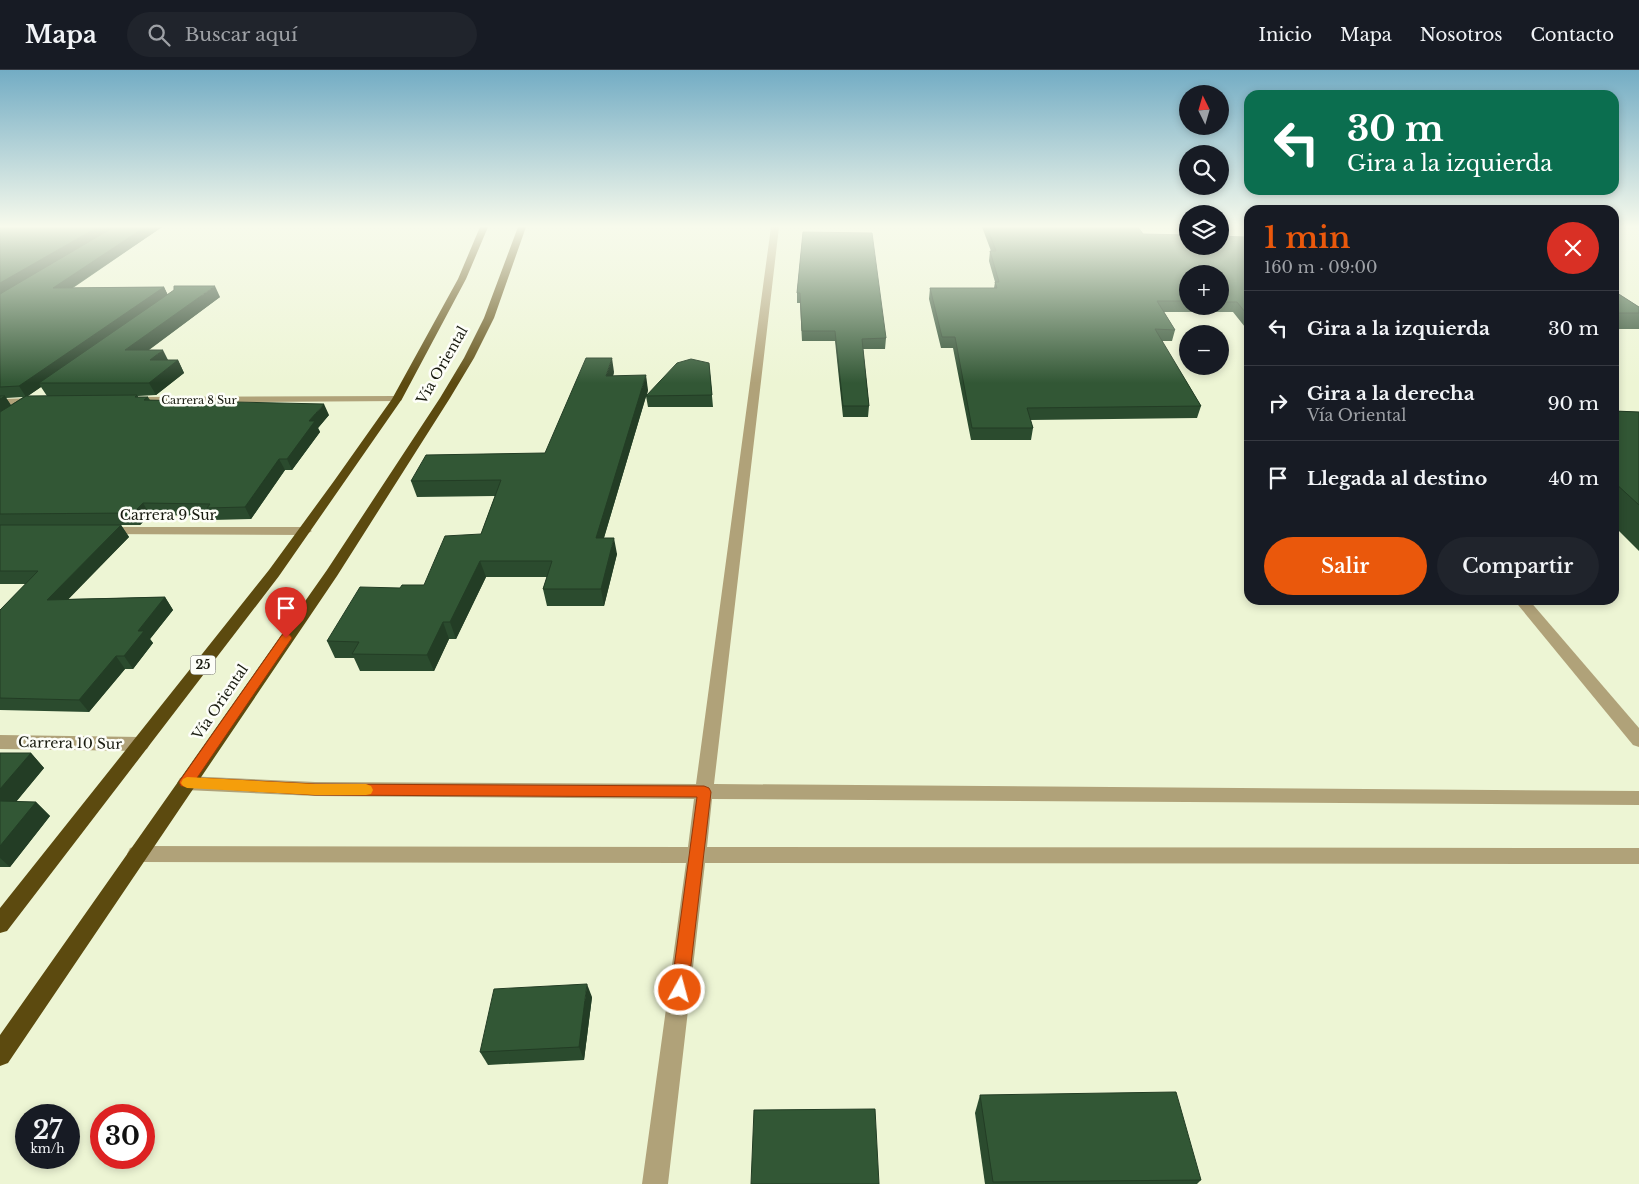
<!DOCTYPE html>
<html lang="es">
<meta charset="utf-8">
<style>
:root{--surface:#171b24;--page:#20242c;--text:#f1f3f6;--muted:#9ea1a6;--line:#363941;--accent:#ea580c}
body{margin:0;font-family:"Libre Baskerville",serif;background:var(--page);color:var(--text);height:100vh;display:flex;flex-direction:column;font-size:19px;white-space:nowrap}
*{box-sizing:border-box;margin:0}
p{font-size:16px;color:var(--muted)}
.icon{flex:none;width:28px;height:28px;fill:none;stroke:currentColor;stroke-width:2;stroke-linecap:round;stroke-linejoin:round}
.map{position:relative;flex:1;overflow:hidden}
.details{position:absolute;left:1244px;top:135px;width:375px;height:400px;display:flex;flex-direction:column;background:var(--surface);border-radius:15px;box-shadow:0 2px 8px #0003}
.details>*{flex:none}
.top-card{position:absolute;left:1244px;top:20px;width:375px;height:105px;border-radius:15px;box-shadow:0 2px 8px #0003;background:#0b6e4f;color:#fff;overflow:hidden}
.needle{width:32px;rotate:355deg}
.buttons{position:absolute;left:1179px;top:15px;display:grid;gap:10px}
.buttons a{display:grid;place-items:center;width:50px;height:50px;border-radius:50%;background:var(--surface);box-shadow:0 2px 8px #0003;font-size:25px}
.speed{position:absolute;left:15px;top:1034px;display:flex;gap:10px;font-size:25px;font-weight:700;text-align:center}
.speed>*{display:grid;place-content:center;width:65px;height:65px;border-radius:50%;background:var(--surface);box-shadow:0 2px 8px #0003;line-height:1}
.speed small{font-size:12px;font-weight:400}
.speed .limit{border:8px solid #d22;background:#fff;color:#111}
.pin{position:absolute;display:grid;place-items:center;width:42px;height:42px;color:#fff;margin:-51px -21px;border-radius:50% 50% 50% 0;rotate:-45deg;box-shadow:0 0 5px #0007}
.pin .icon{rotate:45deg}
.me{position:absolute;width:55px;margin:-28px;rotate:7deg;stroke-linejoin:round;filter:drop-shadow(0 0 4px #0008)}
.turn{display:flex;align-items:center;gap:18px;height:105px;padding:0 20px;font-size:22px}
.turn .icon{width:65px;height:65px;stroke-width:2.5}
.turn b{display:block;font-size:35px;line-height:42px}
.round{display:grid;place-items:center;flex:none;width:52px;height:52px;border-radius:26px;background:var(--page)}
.overview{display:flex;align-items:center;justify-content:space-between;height:85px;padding:0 20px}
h1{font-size:30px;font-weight:600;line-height:38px;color:var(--accent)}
.action{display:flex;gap:10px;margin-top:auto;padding:10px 20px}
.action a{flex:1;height:58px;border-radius:30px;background:var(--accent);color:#fff;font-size:20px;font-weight:600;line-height:58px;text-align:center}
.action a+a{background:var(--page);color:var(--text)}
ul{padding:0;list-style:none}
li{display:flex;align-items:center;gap:15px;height:75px;padding:0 20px;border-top:1px solid var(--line)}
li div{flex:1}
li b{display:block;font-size:19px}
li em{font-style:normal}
header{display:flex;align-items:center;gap:30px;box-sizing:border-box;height:70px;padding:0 25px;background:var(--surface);border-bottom:1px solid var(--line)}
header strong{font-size:24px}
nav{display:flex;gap:28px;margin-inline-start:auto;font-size:18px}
.search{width:350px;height:45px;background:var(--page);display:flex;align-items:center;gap:12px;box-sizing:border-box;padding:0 18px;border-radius:28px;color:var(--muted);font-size:19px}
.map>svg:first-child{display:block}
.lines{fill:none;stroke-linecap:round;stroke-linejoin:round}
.street{fill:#b0a279;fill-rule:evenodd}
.highway{fill:#5c4a0f;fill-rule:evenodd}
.wall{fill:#2b4b2e;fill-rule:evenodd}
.shaded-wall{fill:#233d25}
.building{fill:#325735;stroke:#233d25}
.route{fill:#ea580c;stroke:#983908}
.slow{fill:#f59e0b}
.labels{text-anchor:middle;stroke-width:5;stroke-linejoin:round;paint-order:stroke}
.far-street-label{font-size:11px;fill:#181a0f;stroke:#fdfef8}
.shield{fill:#fdfef8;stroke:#5d5e55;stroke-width:1}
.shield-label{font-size:12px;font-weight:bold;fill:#181a0f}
.street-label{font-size:14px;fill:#181a0f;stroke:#fdfef8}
</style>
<header>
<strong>Mapa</strong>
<div class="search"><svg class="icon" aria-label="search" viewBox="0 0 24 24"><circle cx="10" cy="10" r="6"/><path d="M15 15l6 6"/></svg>Buscar aquí</div>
<nav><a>Inicio</a><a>Mapa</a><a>Nosotros</a><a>Contacto</a></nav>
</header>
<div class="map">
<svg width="1639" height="1114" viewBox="0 0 1639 1114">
<rect width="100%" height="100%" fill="#edf5d4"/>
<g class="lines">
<!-- street -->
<g class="street">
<path d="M771,157H779L714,714L1639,721V735L712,729L707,777L1639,778V794L705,793L668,1114H642L686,793L137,792L130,790L127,784L130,778L137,776L688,777L694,729L315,726L186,720L180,718L177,713L180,708L186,706L315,712L696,714Z"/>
<path d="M397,326L402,329L401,331L131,333L126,330L131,327Z"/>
<path d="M36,328L40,329L41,331L40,333L0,335V329Z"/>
<path d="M104,457H305L312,461L305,465L99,464L97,461Z"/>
<path d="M1514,530H1529L1639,658V677L1633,675Z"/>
<path d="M0,665L141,667L147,669L150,674L147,679L141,681L0,679Z"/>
</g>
<!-- highway -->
<g class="highway">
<path d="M480,157H488L466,209L402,329L279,506L7,861L0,863V838L269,500L334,411L392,329L458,209Z"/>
<path d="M518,157H526L494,248L474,288L450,328L337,506L8,993L0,996V965L327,500L440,328L464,288L484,248Z"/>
</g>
</g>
<!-- wall -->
<g class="wall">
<path d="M0,157H162L73,218L164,217L167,224L220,227L149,280L168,290H178L184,303L156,325L138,326V327H148L150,330L329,345L318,358L320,362L292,400H285L251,449L213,450L211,446L150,445L140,455H121L129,467L68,529L165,527L173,540L150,569L153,573L133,599H125L89,642L0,640V540L26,514H0ZM41,317L47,326H28ZM23,327L11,335L6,328Z"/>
<path d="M982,157H1138L1143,164L1249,170V257H1245L1233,242H1164L1175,260L1172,271H1162L1201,336L1197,348L1030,350L1033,358L1031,370H971L953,278H941L929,229L930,218H994L995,212L989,191L990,181H991ZM1188,204H1220V236H1188Z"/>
<path d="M803,162L886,268L885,279H863L869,336L868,347H843L835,271H802L800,233H797V223Z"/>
<path d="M1614,221L1639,237V259H1614Z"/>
<path d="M709,293L713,337H648L646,326L604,468L617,484L604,536H547L543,519L547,507H486L456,569H449L434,601H360L354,588H335L327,571L400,518L424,515L481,464L495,426L417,427L411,411L545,383L614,302L613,306L648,320L647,325Z"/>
<path d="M1614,341L1639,342V481L1614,456Z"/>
<path d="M0,683H31L44,698L16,732H36L50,746L10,797H0Z"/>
<path d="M592,927L584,990L488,995L480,982Z"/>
<path d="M980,1025L1201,1110L1197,1114H985L975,1043Z"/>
</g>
<!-- shaded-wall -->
<g class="shaded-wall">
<path d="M98,157H118L0,226V213Z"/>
<path d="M145,157H162L58,227L53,218Z"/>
<path d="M215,216L220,227L132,292L125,280Z"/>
<path d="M164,217L169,227L39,313L41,317L26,327L19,316Z"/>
<path d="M163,280L169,292L150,290Z"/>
<path d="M612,288L614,302L609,320L606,306Z"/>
<path d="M178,290L184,303L156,325L149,313Z"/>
<path d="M646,305L648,320L599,484L596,468Z"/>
<path d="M5,326L12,337L0,346V329Z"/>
<path d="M324,334L329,345L318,358L320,362L292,400L287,389L309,351Z"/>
<path d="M279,389L285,400L251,449L245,437Z"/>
<path d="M143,433L150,445L140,455L133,443Z"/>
<path d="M121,455L129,467L56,542L47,530Z"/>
<path d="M614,468L617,484L604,536L601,519Z"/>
<path d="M480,491L486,507L456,569L450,552Z"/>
<path d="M165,527L173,540L150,569L153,573L133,599L124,586L138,561Z"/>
<path d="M443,552L449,569L434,601L427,585Z"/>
<path d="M116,586L125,599L89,642L79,630Z"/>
<path d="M31,683L44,698L4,746L0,742V719Z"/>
<path d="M36,732L50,746L10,797L0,788V776Z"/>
<path d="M587,914L592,927L584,990L579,977Z"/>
</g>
<!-- building -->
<g class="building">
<path d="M0,157H98L0,213Z"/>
<path d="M114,157H145L53,218L164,217L19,316L0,317V224Z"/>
<path d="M987,157H1138L1143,164L1188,165V176H1220V166L1245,167L1249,170V247L1237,232H1220V204H1188V231H1157L1175,260L1155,259L1201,336L1027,338L1033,358H972L955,267H942L930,218H997L995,212H999L990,181H996Z"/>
<path d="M803,162L872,163L886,268L862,269L869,336H843L835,261H802L800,223H797Z"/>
<path d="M174,216H215L125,280H163L150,290H178L149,313H39L174,220Z"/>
<path d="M1614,221L1639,237V243H1614Z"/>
<path d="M586,288H612L606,306L646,305L596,468H614L601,519H543L552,491H480L450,552H443L427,585L352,584L359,572L327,571L360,517L400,518L402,515H424L445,466L481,464L501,410L411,411L426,385L545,383Z"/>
<path d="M691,289L709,293L712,325L646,326L677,293Z"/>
<path d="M137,325L135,327H148L144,330L324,334L309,351H315L287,389H279L245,437L207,438L210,434L143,433L133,443L0,444V342L26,326Z"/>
<path d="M0,326H5L0,329Z"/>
<path d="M1614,341L1639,342V435L1614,412Z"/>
<path d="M0,455H121L47,530L165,527L138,561H144L124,586H116L79,630L0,628V540L38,501H0Z"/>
<path d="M0,683H31L0,719Z"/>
<path d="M0,731L36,732L0,776Z"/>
<path d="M587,914L579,977L480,982L494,919Z"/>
<path d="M1176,1022L1201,1110L993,1112L980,1025Z"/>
<path d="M875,1039L879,1114H751L754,1040Z"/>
</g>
<!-- sky -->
<linearGradient id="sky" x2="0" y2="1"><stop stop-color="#73acc4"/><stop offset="0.5" stop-color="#f7faec"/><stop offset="1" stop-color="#f7faec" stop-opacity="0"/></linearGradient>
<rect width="1639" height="313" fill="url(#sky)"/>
<!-- route -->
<path class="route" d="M286,564L290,565L292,568L290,571L197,708L315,714L704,716L709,718L711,722L688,920L685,925L680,928L674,925L671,920L697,727L315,725L181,716L179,712L181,709L282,565Z"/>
<!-- slow -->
<path class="slow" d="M187,707L315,714H366L371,716L373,720L371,724L366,725H315L187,718L183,716L181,713L183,709Z"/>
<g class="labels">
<!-- far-street labels -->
<g class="far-street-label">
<text x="199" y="334">Carrera 8 Sur</text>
</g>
<!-- shield labels -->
<rect class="shield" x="190.5" y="585.5" width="25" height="19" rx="4"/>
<g class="shield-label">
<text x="203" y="599">25</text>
</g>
<!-- street labels -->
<g class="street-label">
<text transform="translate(442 295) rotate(-60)" y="5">Vía Oriental</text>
<text x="168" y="450">Carrera 9 Sur</text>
<text transform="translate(220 632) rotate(-56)" y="5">Vía Oriental</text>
<text transform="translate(70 673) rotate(1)" y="5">Carrera 10 Sur</text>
</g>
</g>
</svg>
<div class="buttons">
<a><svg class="needle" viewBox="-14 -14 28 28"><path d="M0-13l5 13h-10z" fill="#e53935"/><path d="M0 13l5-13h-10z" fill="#9ea1a6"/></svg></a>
<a><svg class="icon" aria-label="search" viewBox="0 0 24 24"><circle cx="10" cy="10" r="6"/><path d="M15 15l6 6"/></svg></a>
<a><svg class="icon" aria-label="layers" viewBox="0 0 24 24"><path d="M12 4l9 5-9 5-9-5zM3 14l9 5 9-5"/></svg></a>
<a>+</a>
<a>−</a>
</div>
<div class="speed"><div>27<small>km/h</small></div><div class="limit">30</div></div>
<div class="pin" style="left:286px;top:568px;background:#d93025"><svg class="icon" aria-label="arrive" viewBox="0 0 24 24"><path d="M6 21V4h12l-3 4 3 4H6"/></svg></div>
<svg class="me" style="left:680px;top:920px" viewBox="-20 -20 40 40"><circle r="17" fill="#ea580c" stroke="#fff" stroke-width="3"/><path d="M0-11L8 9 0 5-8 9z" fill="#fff"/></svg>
<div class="top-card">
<div class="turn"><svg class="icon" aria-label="left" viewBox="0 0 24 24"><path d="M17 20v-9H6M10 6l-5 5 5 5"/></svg><div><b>30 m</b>Gira a la izquierda</div></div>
</div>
<section class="details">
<div class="overview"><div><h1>1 min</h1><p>160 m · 09:00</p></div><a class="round" style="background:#d93025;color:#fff"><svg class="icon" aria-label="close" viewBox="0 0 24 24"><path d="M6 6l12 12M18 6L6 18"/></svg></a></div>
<ul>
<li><svg class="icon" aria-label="left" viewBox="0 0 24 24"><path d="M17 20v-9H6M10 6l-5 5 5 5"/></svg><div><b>Gira a la izquierda</b></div><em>30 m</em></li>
<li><svg class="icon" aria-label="right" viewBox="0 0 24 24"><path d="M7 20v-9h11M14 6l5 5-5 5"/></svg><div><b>Gira a la derecha</b><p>Vía Oriental</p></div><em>90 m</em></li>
<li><svg class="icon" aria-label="arrive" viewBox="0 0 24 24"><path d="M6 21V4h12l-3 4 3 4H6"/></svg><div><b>Llegada al destino</b></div><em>40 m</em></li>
</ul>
<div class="action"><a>Salir</a><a>Compartir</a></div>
</section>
</div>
